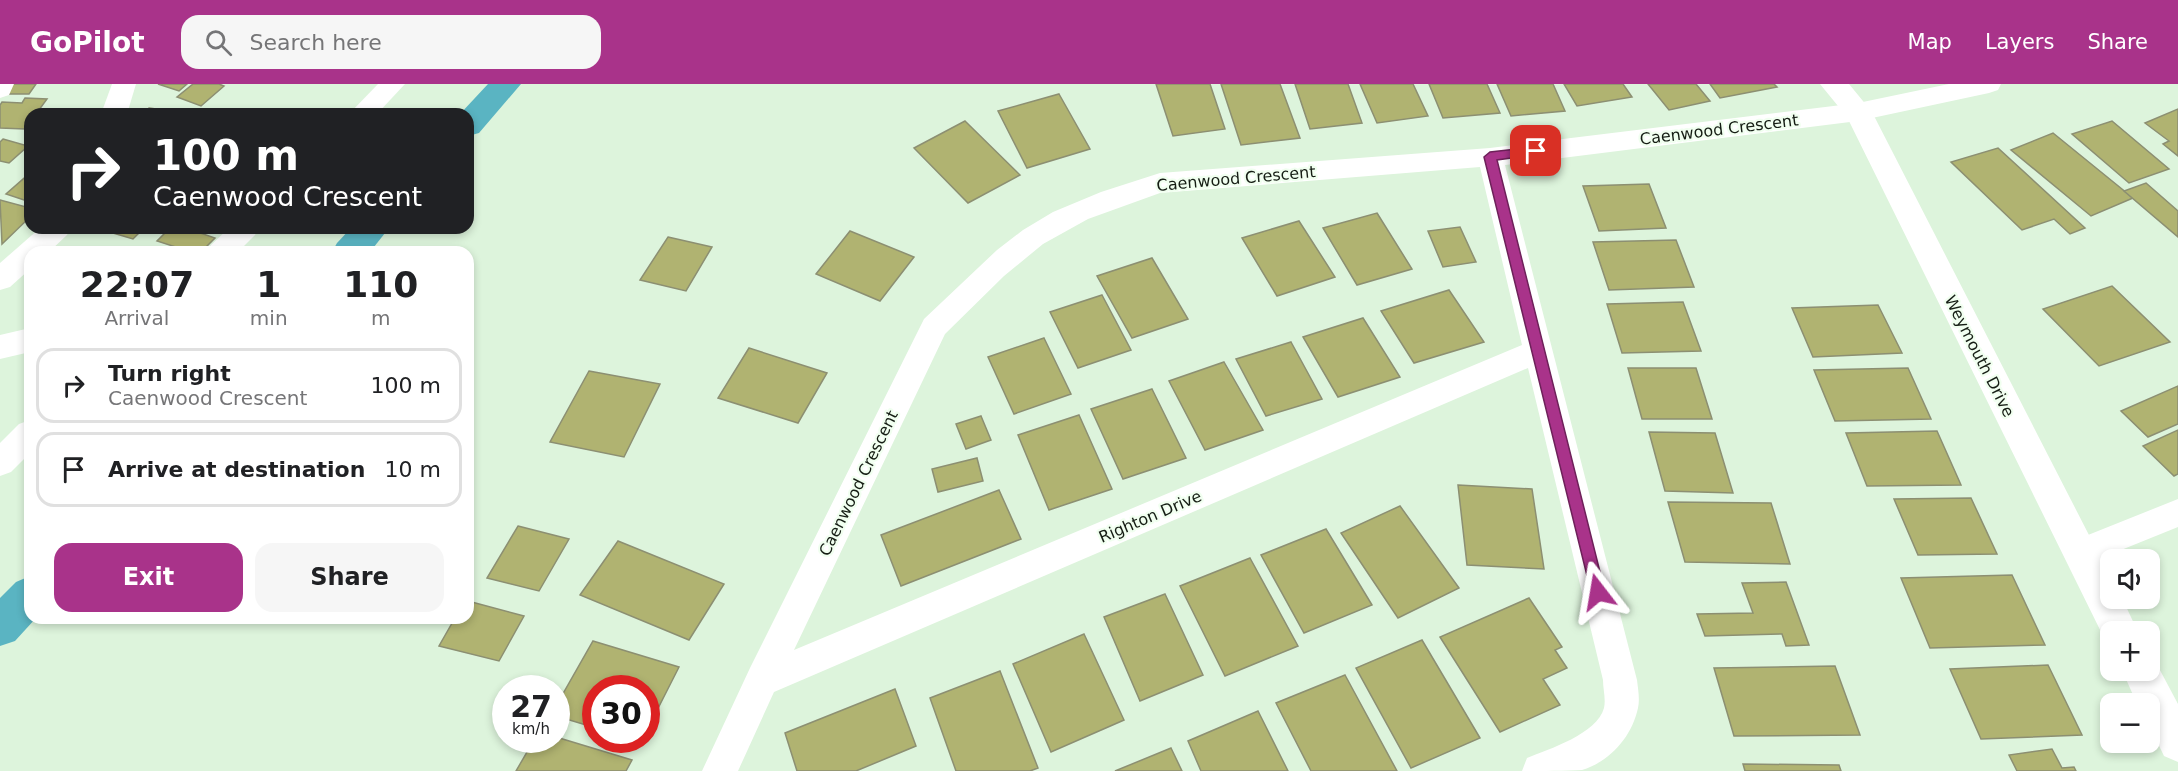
<!DOCTYPE html>
<meta charset="utf-8">
<style>
:root{--surface:#fff;--page:#f6f6f6;--text:#202124;--muted:#757577;--line:#e0e0e0;--accent:#a9338a}
body{margin:0;font-family:"DejaVu Sans",sans-serif;background:var(--page);color:var(--text);height:100vh;display:flex;flex-direction:column;font-size:22px;white-space:nowrap}
*{box-sizing:border-box;margin:0}
p{font-size:20px;color:var(--muted)}
.icon{flex:none;width:33px;height:33px;fill:none;stroke:currentColor;stroke-width:2;stroke-linecap:round;stroke-linejoin:round}
.map{position:relative;flex:1;overflow:hidden}
.panel{position:absolute;left:24px;top:162px;width:450px;height:378px;display:flex;flex-direction:column;background:var(--surface);border-radius:18px;box-shadow:0 3px 9px #0003}
.panel>*{flex:none}
.hud{position:absolute;left:24px;top:24px;width:450px;height:126px;border-radius:18px;box-shadow:0 3px 9px #0003;background:#202124;color:#fff;overflow:hidden}
.buttons{position:absolute;left:2100px;top:465px;display:grid;gap:12px}
.buttons a{display:grid;place-items:center;width:60px;height:60px;border-radius:12px;background:var(--surface);box-shadow:0 3px 9px #0003;font-size:30px}
.speed{position:absolute;left:492px;top:591px;display:flex;gap:12px;font-size:30px;font-weight:700;text-align:center}
.speed>*{display:grid;place-content:center;width:78px;height:78px;border-radius:50%;background:var(--surface);box-shadow:0 3px 9px #0003;line-height:1}
.speed small{font-size:15px;font-weight:400}
.speed .limit{border:9px solid #d22;background:#fff;color:#111}
.pin{position:absolute;display:grid;place-items:center;width:51px;height:51px;color:#fff;margin:-26px;border-radius:12px;box-shadow:0 3px 9px #0006}
.me{position:absolute;width:66px;margin:-33px;rotate:346deg;stroke-linejoin:round;filter:drop-shadow(0 0 4px #0008)}
.turn{display:flex;align-items:center;gap:21px;height:126px;padding:0 30px;font-size:27px}
.turn .icon{width:78px;height:78px;stroke-width:2.5}
.turn b{display:block;font-size:42px;line-height:51px}
.eta{display:flex;justify-content:space-evenly;align-items:center;height:102px;text-align:center}
.eta b{font-size:36px;font-weight:700;line-height:42px}
.primary-button{display:flex;gap:12px;margin-top:auto;padding:12px 30px}
.primary-button a{flex:1;height:69px;border-radius:18px;background:var(--accent);color:#fff;font-size:24px;font-weight:700;line-height:69px;text-align:center}
.primary-button a+a{background:var(--page);color:var(--text)}
ul{padding:0;list-style:none}
li{display:flex;align-items:center;gap:18px;height:75px;margin:0 12px 9px;padding:0 18px;border:3px solid var(--line);border-radius:18px}
li div{flex:1}
li b{display:block;font-size:22px}
li em{font-style:normal}
header{display:flex;align-items:center;gap:36px;box-sizing:border-box;height:84px;padding:0 30px;background:var(--accent);color:#fff}
header strong{font-size:28px}
nav{display:flex;gap:33px;margin-inline-start:auto;font-size:21px}
.search{width:420px;height:54px;background:var(--page);display:flex;align-items:center;gap:15px;box-sizing:border-box;padding:0 21px;border-radius:18px;color:var(--muted);font-size:22px}
.map>svg:first-child{display:block}
.lines{fill:none;stroke-linecap:round;stroke-linejoin:round}
.canal{fill:#5ab4c2;fill-rule:evenodd}
.building{fill:#b0b371;stroke:#8c8f72;stroke-width:1.5}
.street{fill:#fff;fill-rule:evenodd}
.secondary{fill:#fff;fill-rule:evenodd}
.route{fill:#a9338a;stroke:#6e215a;stroke-width:1.5}
.labels{text-anchor:middle;stroke-width:4.5;stroke-linejoin:round;paint-order:stroke}
.street-label{font-size:16px;fill:#151d14;stroke:#f1fff0}
</style>
<header>
<strong>GoPilot</strong>
<div class="search"><svg class="icon" aria-label="search" viewBox="0 0 24 24"><circle cx="10" cy="10" r="6"/><path d="M15 15l6 6"/></svg>Search here</div>
<nav><a>Map</a><a>Layers</a><a>Share</a></nav>
</header>
<div class="map">
<svg width="2178" height="687" viewBox="0 0 2178 687">
<rect width="100%" height="100%" fill="#ddf4dc"/>
<g class="lines">
<!-- canal -->
<g class="canal">
<path d="M488,0H521L479,49L468,52V30H460Z"/>
<path d="M351,144H389L370,168H332L337,159Z"/>
<path d="M30,492V534H36L15,557L0,562V514L16,498Z"/>
</g>
</g>
<!-- building -->
<g class="building">
<path d="M6,0H36L29,10H0Z"/>
<path d="M158,0H187L179,7Z"/>
<path d="M193,0H219L224,2L201,22L177,13Z"/>
<path d="M1156,0H1210L1225,45L1173,52Z"/>
<path d="M1221,0H1280L1300,54L1241,61Z"/>
<path d="M1295,0H1348L1362,39L1310,45Z"/>
<path d="M1360,0H1413L1428,32L1377,39Z"/>
<path d="M1429,0H1487L1500,29L1443,34Z"/>
<path d="M1497,0H1553L1565,27L1511,32Z"/>
<path d="M1564,0H1623L1632,13L1577,22Z"/>
<path d="M1648,0H1696L1710,17L1669,26Z"/>
<path d="M1710,0H1774L1777,3L1720,14Z"/>
<path d="M1059,10L1090,65L1027,84L998,27Z"/>
<path d="M25,14L47,15L36,30H30V37L25,45L0,44V21L2,18L22,19Z"/>
<path d="M149,24L178,28L143,30Z"/>
<path d="M2178,25V72L2163,60L2169,57L2145,39Z"/>
<path d="M965,37L1020,91L968,119L914,64Z"/>
<path d="M2112,37L2169,85L2129,99L2072,50Z"/>
<path d="M2053,49L2133,114L2091,132L2011,66Z"/>
<path d="M3,55L28,62L9,79L0,77V58Z"/>
<path d="M1998,64L2085,144L2070,150L2054,135L2022,146L1951,78Z"/>
<path d="M30,89V118L6,110Z"/>
<path d="M2146,99L2178,127V153L2124,107Z"/>
<path d="M1649,100L1666,144L1599,147L1583,102Z"/>
<path d="M0,116L30,124V133L2,160Z"/>
<path d="M1377,129L1412,185L1357,201L1323,144Z"/>
<path d="M1299,137L1335,193L1277,212L1242,154Z"/>
<path d="M1460,143L1476,178L1443,183L1428,147Z"/>
<path d="M96,144H144L133,155Z"/>
<path d="M170,144H186L215,154L201,168H191L157,157Z"/>
<path d="M850,147L914,173L880,217L816,190Z"/>
<path d="M668,153L712,163L686,207L640,196Z"/>
<path d="M1676,156L1694,203L1609,206L1593,158Z"/>
<path d="M1152,174L1188,235L1132,254L1097,192Z"/>
<path d="M2112,202L2170,258L2099,282L2043,225Z"/>
<path d="M1449,206L1484,258L1414,279L1381,227Z"/>
<path d="M1102,211L1131,266L1078,284L1050,228Z"/>
<path d="M1683,218L1701,267L1622,269L1607,220Z"/>
<path d="M1878,221L1902,269L1813,273L1792,224Z"/>
<path d="M1363,234L1400,293L1338,313L1303,253Z"/>
<path d="M1044,254L1071,310L1014,330L988,273Z"/>
<path d="M1291,258L1322,315L1266,332L1236,275Z"/>
<path d="M749,264L827,289L798,339L718,314Z"/>
<path d="M1224,278L1263,346L1205,366L1169,297Z"/>
<path d="M1628,284H1696L1712,335H1642Z"/>
<path d="M1908,284L1931,335L1835,337L1814,286Z"/>
<path d="M589,287L660,300L624,373L550,358Z"/>
<path d="M2178,302V340L2148,353L2121,327Z"/>
<path d="M1152,305L1186,374L1123,395L1091,325Z"/>
<path d="M1079,331L1112,405L1049,426L1018,351Z"/>
<path d="M981,332L991,356L966,365L956,340Z"/>
<path d="M2178,346V390L2174,392L2143,362Z"/>
<path d="M1937,347L1961,401L1867,402L1846,349Z"/>
<path d="M1649,348L1715,349L1733,409L1665,407Z"/>
<path d="M977,374L983,397L938,408L932,385Z"/>
<path d="M1458,401L1532,405L1544,485L1467,481Z"/>
<path d="M999,406L1021,455L901,502L881,451Z"/>
<path d="M1971,414L1997,470L1918,471L1894,415Z"/>
<path d="M1668,418L1771,419L1790,480L1685,478Z"/>
<path d="M1400,422L1459,504L1398,534L1341,449Z"/>
<path d="M518,442L569,455L539,507L487,494Z"/>
<path d="M1326,445L1372,521L1304,549L1261,471Z"/>
<path d="M618,457L724,500L689,556L580,511Z"/>
<path d="M1250,474L1298,562L1225,592L1180,502Z"/>
<path d="M2012,491L2045,561L1930,564L1901,494Z"/>
<path d="M1786,498L1809,561L1786,562L1782,550L1705,552L1697,530L1753,529L1742,499Z"/>
<path d="M1165,510L1203,591L1140,617L1104,533Z"/>
<path d="M1529,514L1562,563L1555,566L1567,584L1543,595L1560,621L1500,648L1440,553Z"/>
<path d="M468,517L524,532L499,577L439,562L455,534H468Z"/>
<path d="M1084,550L1124,636L1051,668L1013,580Z"/>
<path d="M1422,556L1480,654L1411,684L1356,584Z"/>
<path d="M593,557L679,583L646,648V604H596V644L556,632V622Z"/>
<path d="M2048,581L2082,651L1981,655L1950,585Z"/>
<path d="M1835,582L1860,651L1734,652L1714,584Z"/>
<path d="M1000,587L1038,684L1030,687H956L930,614Z"/>
<path d="M1345,591L1397,687H1311L1276,619Z"/>
<path d="M895,605L916,662L856,687H797L785,649Z"/>
<path d="M1258,627L1288,687H1201L1188,657Z"/>
<path d="M556,653L632,676L626,687H516L534,656H556Z"/>
<path d="M1171,664L1182,687H1115Z"/>
<path d="M2052,665L2062,684L2074,683L2076,687H2017L2009,671Z"/>
<path d="M1743,680L1839,681L1841,687H1745Z"/>
</g>
<g class="lines">
<!-- street -->
<g class="street">
<path d="M0,0H14L9,11L0,14Z"/>
<path d="M112,0H136L127,30H101Z"/>
<path d="M378,0H405L377,30H349Z"/>
<path d="M1949,0H2001L1998,6L1989,9L1858,37L1505,81L1637,596C1638,605 1640,615 1638,624C1632,652 1611,677 1582,686C1567,687 1539,687 1522,687L1527,674C1549,665 1597,650 1604,624C1606,615 1603,605 1603,596L1528,284L774,608L738,687H702L750,584L924,235L997,166L1023,146L1053,128L1101,108L1160,89L1490,64L1858,19ZM1480,83L1522,261L794,566L945,250L1004,192L1043,160L1088,135L1160,109Z"/>
<path d="M40,144H71L67,151L49,168H30V185L10,203L0,206V179Z"/>
<path d="M229,144H259L255,151L238,168H207L211,161Z"/>
<path d="M30,244V268L0,275V251Z"/>
<path d="M30,336V369L11,388L0,392V359L19,340Z"/>
<path d="M2178,415V443L2079,483L2068,479L2063,469L2068,459Z"/>
</g>
<!-- secondary -->
<g class="secondary">
<path d="M1820,0H1849L1872,28L2110,492V514H2122L2138,548H2110V561L2107,560L1847,33Z"/>
<path d="M2150,572L2153,573L2178,620V678L2164,672L2150,643V620H2137L2122,586H2150Z"/>
</g>
</g>
<!-- route -->
<path class="route" d="M1536,63L1540,64V70L1497,76L1605,508L1603,513L1598,515L1593,513L1591,508L1484,73L1490,68Z"/>
<g class="labels">
<!-- street labels -->
<g class="street-label">
<text transform="translate(1719 45) rotate(-7)" y="6">Caenwood Crescent</text>
<text transform="translate(1236 94) rotate(-5)" y="6">Caenwood Crescent</text>
<text transform="translate(1980 272) rotate(63)" y="6">Weymouth Drive</text>
<text transform="translate(858 399) rotate(-64)" y="6">Caenwood Crescent</text>
<text transform="translate(1150 432) rotate(-23)" y="6">Righton Drive</text>
</g>
</g>
</svg>
<div class="buttons">
<a><svg class="icon" aria-label="sound" viewBox="0 0 24 24"><path d="M4 9h4l5-4v14l-5-4H4zM17 9q2 3 0 6"/></svg></a>
<a>+</a>
<a>−</a>
</div>
<div class="speed"><div>27<small>km/h</small></div><div class="limit">30</div></div>
<div class="pin" style="left:1536px;top:67px;background:#d93025"><svg class="icon" aria-label="arrive" viewBox="0 0 24 24"><path d="M6 21V4h12l-3 4 3 4H6"/></svg></div>
<svg class="me" style="left:1598px;top:508px" viewBox="-20 -20 40 40"><path d="M0-17L14 15 0 8-14 15z" fill="#a9338a" stroke="#fff" stroke-width="4"/></svg>
<div class="hud">
<div class="turn"><svg class="icon" aria-label="right" viewBox="0 0 24 24"><path d="M7 20v-9h11M14 6l5 5-5 5"/></svg><div><b>100 m</b>Caenwood Crescent</div></div>
</div>
<section class="panel">
<div class="eta">
<div><b>22:07</b><p>Arrival</p></div>
<div><b>1</b><p>min</p></div>
<div><b>110</b><p>m</p></div>
</div>
<ul>
<li><svg class="icon" aria-label="right" viewBox="0 0 24 24"><path d="M7 20v-9h11M14 6l5 5-5 5"/></svg><div><b>Turn right</b><p>Caenwood Crescent</p></div><em>100 m</em></li>
<li><svg class="icon" aria-label="arrive" viewBox="0 0 24 24"><path d="M6 21V4h12l-3 4 3 4H6"/></svg><div><b>Arrive at destination</b></div><em>10 m</em></li>
</ul>
<div class="primary-button"><a>Exit</a><a>Share</a></div>
</section>
</div>
